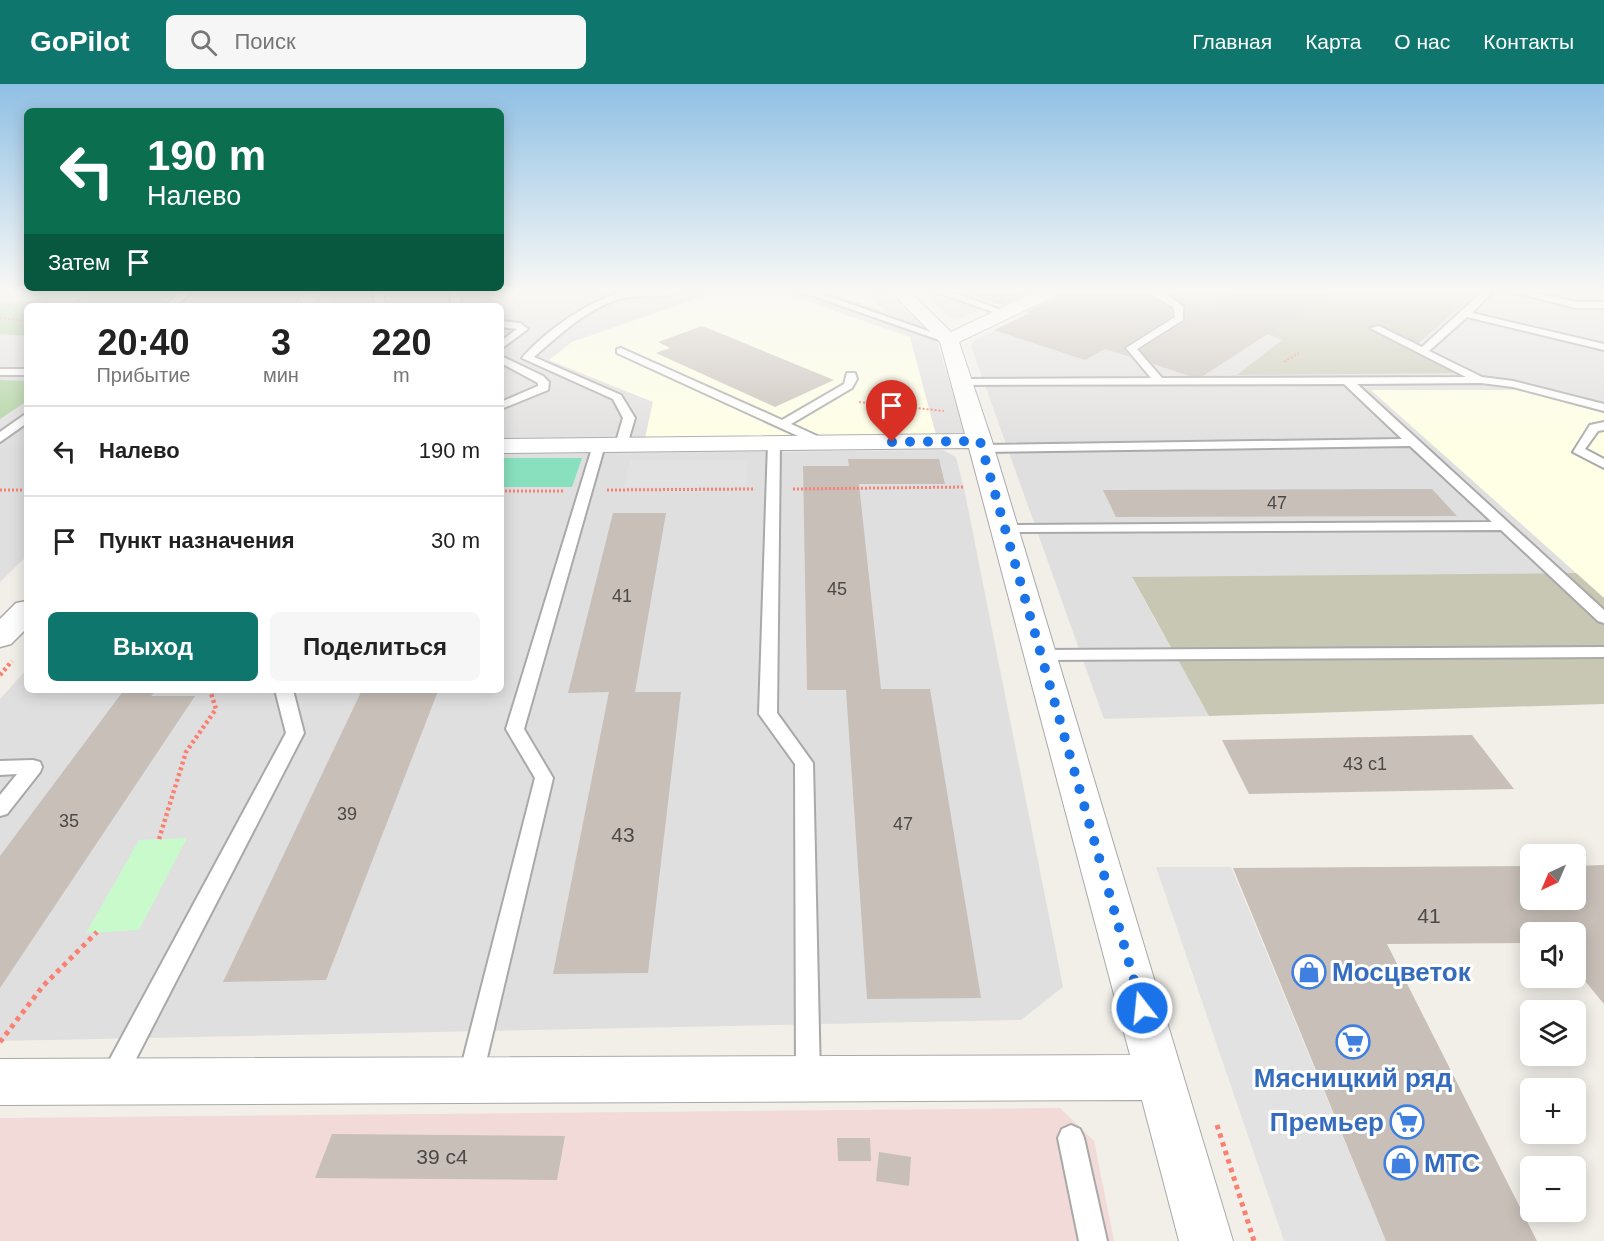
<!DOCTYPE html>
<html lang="ru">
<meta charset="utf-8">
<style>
:root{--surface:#fff;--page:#f6f6f6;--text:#222;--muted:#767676;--line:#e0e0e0;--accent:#0f766e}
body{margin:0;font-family:Helvetica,sans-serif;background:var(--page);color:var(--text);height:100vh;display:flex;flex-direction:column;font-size:22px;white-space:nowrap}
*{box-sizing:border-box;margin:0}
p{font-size:20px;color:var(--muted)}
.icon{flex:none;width:33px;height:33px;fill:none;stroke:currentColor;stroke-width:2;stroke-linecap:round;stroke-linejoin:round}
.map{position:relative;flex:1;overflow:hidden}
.details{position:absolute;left:24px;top:219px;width:480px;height:390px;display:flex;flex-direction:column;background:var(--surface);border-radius:9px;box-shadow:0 3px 15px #0003}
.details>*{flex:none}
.hud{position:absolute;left:24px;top:24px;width:480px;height:183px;border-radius:9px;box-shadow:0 3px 15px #0003;background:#0b6e4f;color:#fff;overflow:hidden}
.needle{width:39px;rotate:224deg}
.tools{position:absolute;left:1520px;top:760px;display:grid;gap:12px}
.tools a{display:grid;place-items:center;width:66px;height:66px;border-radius:9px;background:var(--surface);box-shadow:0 3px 15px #0003;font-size:30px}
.pin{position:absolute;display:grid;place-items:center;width:51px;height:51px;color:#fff;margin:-62px -26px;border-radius:50% 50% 50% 0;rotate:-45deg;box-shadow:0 0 6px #0007}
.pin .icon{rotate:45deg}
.me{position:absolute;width:66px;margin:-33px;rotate:344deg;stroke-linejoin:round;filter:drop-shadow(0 0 4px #0008)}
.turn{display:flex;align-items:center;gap:21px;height:126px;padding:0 24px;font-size:27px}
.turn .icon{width:78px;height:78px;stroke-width:2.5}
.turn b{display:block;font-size:42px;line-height:51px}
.then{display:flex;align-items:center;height:57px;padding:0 24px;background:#0003;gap:12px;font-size:22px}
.eta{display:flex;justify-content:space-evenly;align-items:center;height:102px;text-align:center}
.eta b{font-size:36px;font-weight:800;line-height:42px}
.action{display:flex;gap:12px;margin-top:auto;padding:12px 24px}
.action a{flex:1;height:69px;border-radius:9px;background:var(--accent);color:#fff;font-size:24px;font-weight:800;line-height:69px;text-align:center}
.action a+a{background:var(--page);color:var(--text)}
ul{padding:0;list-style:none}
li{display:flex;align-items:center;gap:18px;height:90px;padding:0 24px;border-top:2px solid var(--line)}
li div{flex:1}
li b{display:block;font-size:22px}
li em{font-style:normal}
header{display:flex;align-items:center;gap:36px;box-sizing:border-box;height:84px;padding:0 30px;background:var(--accent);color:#fff}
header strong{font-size:28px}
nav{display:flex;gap:33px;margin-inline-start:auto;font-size:21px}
.search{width:420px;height:54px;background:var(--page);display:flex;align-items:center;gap:15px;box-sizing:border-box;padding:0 21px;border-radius:9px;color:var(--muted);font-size:22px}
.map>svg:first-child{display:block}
.residential{fill:#e0dfdf}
.commercial{fill:#f2dad9}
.education{fill:#ffffe5}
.construction{fill:#c7c7b4}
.forest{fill:#add19e}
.park{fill:#c8facc}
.pitch{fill:#88e0be}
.parking{fill:#e2e2e2}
.building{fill:#c7bfb8}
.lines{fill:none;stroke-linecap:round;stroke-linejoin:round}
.service-casing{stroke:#a9a9a9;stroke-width:4}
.minor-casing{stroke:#a9a9a9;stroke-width:2}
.tertiary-casing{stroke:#a9a9a9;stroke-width:3}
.path-far3{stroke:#fa8072;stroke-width:2;stroke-dasharray:2 2;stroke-linecap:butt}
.path-far2{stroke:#fa8072;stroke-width:3;stroke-dasharray:2 2;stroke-linecap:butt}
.path-far1{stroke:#fa8072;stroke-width:4.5;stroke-dasharray:3 3;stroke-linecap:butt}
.path{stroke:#fa8072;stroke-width:5;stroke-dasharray:4.5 4.5;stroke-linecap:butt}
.service{fill:#fff;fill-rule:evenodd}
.minor{fill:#fff;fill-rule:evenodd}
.tertiary{fill:#fff;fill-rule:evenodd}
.route{stroke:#1a73e8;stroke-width:10;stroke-dasharray:0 18}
.labels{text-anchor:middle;stroke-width:6;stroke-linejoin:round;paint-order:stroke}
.number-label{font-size:18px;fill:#4b4948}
.near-number-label{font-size:21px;fill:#4b4948}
.near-shop-label{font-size:26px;font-weight:bold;fill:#366cbe;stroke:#fff;text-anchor:start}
</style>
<header>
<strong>GoPilot</strong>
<div class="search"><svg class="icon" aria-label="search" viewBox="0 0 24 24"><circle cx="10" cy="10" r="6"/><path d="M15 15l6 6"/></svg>Поиск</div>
<nav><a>Главная</a><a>Карта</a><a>О нас</a><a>Контакты</a></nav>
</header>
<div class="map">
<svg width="1604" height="1157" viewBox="0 0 1604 1157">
<rect width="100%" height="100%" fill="#f2efe9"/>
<!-- residential -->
<g class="residential">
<path d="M0,207H286L275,222H27V472L0,498Z"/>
<path d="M338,207H885L936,255L966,351L501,358V222H330Z"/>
<path d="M922,207H1023L957,236L951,234Z"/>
<path d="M1075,207H1604V514L1576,489L1132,494L1209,632L1104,635L971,262L975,256Z"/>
<path d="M943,366L956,373L964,404L1063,903L1021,936L0,957V615L27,585V606H501V370Z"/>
</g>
<!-- commercial -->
<path class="commercial" d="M1060,1024L1094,1057L1114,1157H0V1034Z"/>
<!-- education -->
<g class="education">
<path d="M718,207H778L910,253L936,351L645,354L653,318L549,276L572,258Z"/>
<path d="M824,207H865L884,227Z"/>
<path d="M1371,306H1519L1604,329V514Z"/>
</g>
<!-- construction -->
<g class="construction">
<path d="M1155,207H1477L1411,266L1458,289L1237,291L1282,256Z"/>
<path d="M1576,489L1604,514V620L1209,632L1132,493Z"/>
</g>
<!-- forest -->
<g class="forest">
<path d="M97,207L179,208L155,222H27V252L0,250V218H71Z"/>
<path d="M0,296L27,297V317L0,335Z"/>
</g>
<!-- park -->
<g class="park">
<path d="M17,207H89L76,216H2Z"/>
<path d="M187,754L139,846L86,849L139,756Z"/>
</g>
<!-- pitch -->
<path class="pitch" d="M501,374H582L572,403H501Z"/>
<!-- parking -->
<g class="parking">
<path d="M630,376H748L746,402L624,403Z"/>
<path d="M1156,783H1231L1386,1157H1284Z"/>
</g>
<!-- building -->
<g class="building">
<path d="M978,207H1032L1003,221L977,213Z"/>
<path d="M1062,207H1139L1171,224L1172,232L1125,262L1124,265L1130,273L1105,265L1085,276L994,246L1030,229L1026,228L1058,213Z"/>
<path d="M1241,207H1334L1203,292H1190L1153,280L1140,266L1184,238L1185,222L1182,219L1210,226Z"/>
<path d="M702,242L727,252L834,296L775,323L656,269L670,264L658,258Z"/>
<path d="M848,375H939L945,400H859L881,605H930L981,914L867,915L846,606H807L803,382H849Z"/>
<path d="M1432,405L1457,432L1116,433L1103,406Z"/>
<path d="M613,429H666L635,608H681L648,889L553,890L609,608L568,609Z"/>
<path d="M124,606H156L151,612H195L0,904V772Z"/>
<path d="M362,606L438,607L326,896L223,898Z"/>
<path d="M1472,651L1514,705L1249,710L1222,656Z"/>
<path d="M1604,781V920L1575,885V849H1530V859L1387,860L1537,1157H1386L1233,784L1530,782V816H1575V782Z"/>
<path d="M332,1050L565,1052L557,1096L315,1094Z"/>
<path d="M837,1054H870L871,1077H838Z"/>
<path d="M879,1068L911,1073L909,1102L876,1097Z"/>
</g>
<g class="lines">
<!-- service casing -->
<g class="service-casing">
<g id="service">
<path d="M182,207H193L175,222H164Z"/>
<path d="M372,207H382L386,222H376Z"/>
<path d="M450,207H460L461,222H451Z"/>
<path d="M627,207H678C662,217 640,209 623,214C590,222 559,251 534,273L621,311L635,334L627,361L621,365L615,361L623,334L613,315L522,274C545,247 592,214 627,207Z"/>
<path d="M799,207H813L954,256L945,258Z"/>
<path d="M934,207H948L1010,229L1002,231Z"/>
<path d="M1144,207L1163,208L1183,222V236L1137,265L1162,294L1466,293L1370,244L1379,242L1422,263L1483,207H1493L1472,229L1604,260V266L1467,233L1429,267L1482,293L1513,297L1604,320V327L1513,303L1481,299L1357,300L1604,526V539L1598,537L1501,446L1000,448L998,445L1000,442L1005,441L1492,438L1410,362L978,368L976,365L978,362L982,361L1402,355L1344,300L961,301L956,298L961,295L1151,294L1126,264L1175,233L1173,223Z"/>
<path d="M1509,207H1527L1576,218H1604V224H1576Z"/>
<path d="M501,237L520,239L528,245L501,265V257L517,245L501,243Z"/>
<path d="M621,264L782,336L844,300L847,289H855L857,295L852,304L791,340L826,356L828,359L822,363L617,269V265Z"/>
<path d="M501,272L543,292L549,298L548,306L501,325V318L538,302V299L501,279Z"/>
<rect x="0" y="285" width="27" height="6"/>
<path d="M27,329V339L0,358V348Z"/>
<path d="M1604,338V346L1598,347L1585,365L1604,375V384L1573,368L1590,341Z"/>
<path d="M774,355L780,359L777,629L813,679L820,993L817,1001L808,1005L799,1001L796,993L795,680L759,630L768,359Z"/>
<path d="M599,357L605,361L524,645L553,694L482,995L479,1003L470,1007L461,1003L458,995L535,694L506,645L593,361Z"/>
<path d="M1604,563V573L1041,576L1035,575L1033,571L1035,567L1041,566Z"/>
<path d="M275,606H293L304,649L122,1002L113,1006L104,1002L101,994L104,986L286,649Z"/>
<path d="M33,676L40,678L42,683L40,688L7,730L0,732V711L17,690L0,691V677Z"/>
<path d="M1071,1041L1080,1045L1084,1054L1107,1157H1079L1058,1054L1062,1045Z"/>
</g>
</g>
<!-- minor casing -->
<g class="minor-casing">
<path id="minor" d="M890,207H909L951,248L1037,207H1060L1057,211L959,258L992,357L1233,1157H1179L1142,1016L0,1021V975L1130,971L969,364L501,369V355L965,350L940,258Z"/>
</g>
<!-- tertiary casing -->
<g class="tertiary-casing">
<g id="tertiary">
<path d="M304,207H322L313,222H295Z"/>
<path d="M27,517V544L11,560L0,563V535L16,519Z"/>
</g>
</g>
<!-- path-far3 -->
<g class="path-far3">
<path d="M51,207L45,216L51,222"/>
<path d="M0,234L27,237"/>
<path d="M1284,278L1299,269"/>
<path d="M859,318L944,327"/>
</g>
<!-- path-far2 -->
<g class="path-far2">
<path d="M793,405L964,403"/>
<path d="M0,406H27"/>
<path d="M607,406L753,405"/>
<path d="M501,407H564"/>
</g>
<!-- path-far1 -->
<g class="path-far1">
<path d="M0,591L12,577"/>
<path d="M159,755L186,668L216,625L210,606"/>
</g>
<!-- path -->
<g class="path">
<path d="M0,958L43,902L97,848"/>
<path d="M1217,1041L1254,1157"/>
</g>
<!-- service -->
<use href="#service" class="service"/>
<!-- minor -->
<use href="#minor" class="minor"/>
<!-- tertiary -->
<use href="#tertiary" class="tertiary"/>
</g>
<!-- sky -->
<linearGradient id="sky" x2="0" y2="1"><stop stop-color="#8fc0e4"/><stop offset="0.56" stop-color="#f9f8f5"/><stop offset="1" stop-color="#f9f8f5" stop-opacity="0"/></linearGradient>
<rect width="1604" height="369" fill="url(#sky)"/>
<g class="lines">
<!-- route -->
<path class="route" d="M892,358L980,357L1142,924"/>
</g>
<!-- icons -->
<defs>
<g id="shop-ring" transform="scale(1.725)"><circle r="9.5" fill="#fff" stroke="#3f7fe0" stroke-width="1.5"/><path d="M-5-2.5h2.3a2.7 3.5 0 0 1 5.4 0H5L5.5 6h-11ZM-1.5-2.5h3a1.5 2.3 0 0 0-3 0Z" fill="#3f7fe0"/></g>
<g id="supermarket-ring" transform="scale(1.725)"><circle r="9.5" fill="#fff" stroke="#3f7fe0" stroke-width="1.5"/><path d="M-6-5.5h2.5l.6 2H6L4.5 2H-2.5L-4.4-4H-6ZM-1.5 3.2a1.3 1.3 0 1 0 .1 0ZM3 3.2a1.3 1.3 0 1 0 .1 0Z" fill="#3f7fe0"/></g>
</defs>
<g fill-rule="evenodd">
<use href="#shop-ring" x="1309" y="888"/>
<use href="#supermarket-ring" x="1353" y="958"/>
<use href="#supermarket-ring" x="1407" y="1038"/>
<use href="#shop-ring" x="1401" y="1079"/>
</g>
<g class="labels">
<!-- number labels -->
<g class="number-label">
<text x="1277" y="425">47</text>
<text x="837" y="511">45</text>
<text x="622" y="518">41</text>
<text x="1365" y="686">43 с1</text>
<text x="347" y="736">39</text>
<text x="69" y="743">35</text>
<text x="903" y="746">47</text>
</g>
<!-- near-number labels -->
<g class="near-number-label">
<text x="623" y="758">43</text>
<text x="1429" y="839">41</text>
<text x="442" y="1080">39 с4</text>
</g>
<!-- near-shop labels -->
<g class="near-shop-label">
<text x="1332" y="897">Мосцветок</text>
<text x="1353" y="1003" text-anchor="middle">Мясницкий ряд</text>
<text x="1384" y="1047" text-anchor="end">Премьер</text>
<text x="1424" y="1088">МТС</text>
</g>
</g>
</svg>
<div class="tools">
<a><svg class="needle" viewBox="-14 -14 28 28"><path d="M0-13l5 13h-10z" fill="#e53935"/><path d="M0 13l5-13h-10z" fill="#767676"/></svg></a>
<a><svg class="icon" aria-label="sound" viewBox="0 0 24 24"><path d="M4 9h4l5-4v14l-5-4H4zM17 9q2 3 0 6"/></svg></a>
<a><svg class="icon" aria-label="layers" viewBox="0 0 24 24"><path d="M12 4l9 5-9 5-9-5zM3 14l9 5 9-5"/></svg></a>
<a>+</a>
<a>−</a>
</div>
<div class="pin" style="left:892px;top:358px;background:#d93025"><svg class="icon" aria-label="arrive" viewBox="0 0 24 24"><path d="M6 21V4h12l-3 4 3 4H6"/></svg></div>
<svg class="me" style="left:1142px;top:924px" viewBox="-20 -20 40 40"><circle r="17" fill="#1a73e8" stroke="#fff" stroke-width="3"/><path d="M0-11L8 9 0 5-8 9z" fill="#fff"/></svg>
<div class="hud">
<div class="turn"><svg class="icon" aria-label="left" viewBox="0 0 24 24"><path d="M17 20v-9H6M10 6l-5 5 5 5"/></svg><div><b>190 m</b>Налево</div></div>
<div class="then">Затем<svg class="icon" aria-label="arrive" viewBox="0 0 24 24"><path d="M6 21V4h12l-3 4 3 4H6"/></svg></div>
</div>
<section class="details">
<div class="eta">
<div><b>20:40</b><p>Прибытие</p></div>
<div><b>3</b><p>мин</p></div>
<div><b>220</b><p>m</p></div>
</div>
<ul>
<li><svg class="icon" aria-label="left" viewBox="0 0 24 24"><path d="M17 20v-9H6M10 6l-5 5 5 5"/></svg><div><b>Налево</b></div><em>190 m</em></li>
<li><svg class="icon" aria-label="arrive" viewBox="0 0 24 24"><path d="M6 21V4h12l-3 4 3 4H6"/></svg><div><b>Пункт назначения</b></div><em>30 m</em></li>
</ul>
<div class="action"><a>Выход</a><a>Поделиться</a></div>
</section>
</div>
